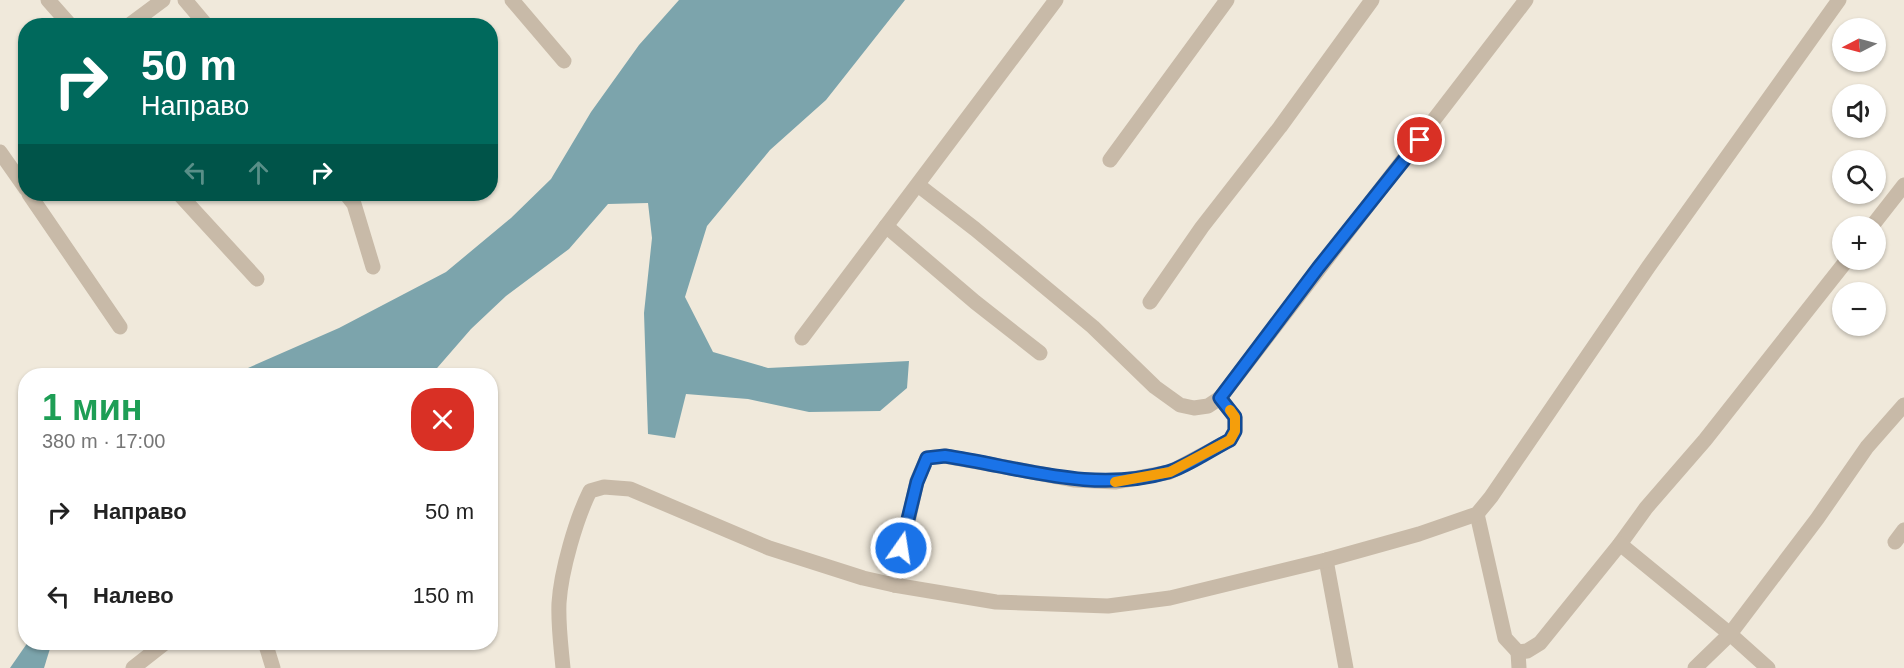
<!DOCTYPE html>
<html lang="ru">
<meta charset="utf-8">
<style>
:root{--surface:#fff;--page:#f6f6f6;--text:#222;--muted:#767676}
body{margin:0;font-family:Arial,sans-serif;background:var(--page);color:var(--text);height:100vh;display:flex;flex-direction:column;font-size:22px;white-space:nowrap}
*{box-sizing:border-box;margin:0}
p{font-size:20px;color:var(--muted)}
.icon{flex:none;width:33px;height:33px;fill:none;stroke:currentColor;stroke-width:2;stroke-linecap:round;stroke-linejoin:round}
.map{position:relative;flex:1;overflow:hidden}
.drawer{position:absolute;left:18px;top:368px;width:480px;height:282px;display:flex;flex-direction:column;background:var(--surface);border-radius:24px;box-shadow:0 2px 4px #0004}
.drawer>*{flex:none}
.top-card{position:absolute;left:18px;top:18px;width:480px;height:183px;border-radius:24px;box-shadow:0 2px 4px #0004;background:#00695c;color:#fff;overflow:hidden}
.needle{width:39px;rotate:264deg}
.buttons{position:absolute;left:1832px;top:18px;display:grid;gap:12px}
.buttons a{display:grid;place-items:center;width:54px;height:54px;border-radius:50%;background:var(--surface);box-shadow:0 2px 4px #0004;font-size:30px}
.pin{position:absolute;display:grid;place-items:center;width:51px;height:51px;color:#fff;margin:-26px;border:3px solid #fff;border-radius:50%;box-shadow:0 2px 6px #0007}
.me{position:absolute;width:66px;margin:-33px;rotate:13deg;stroke-linejoin:round;filter:drop-shadow(0 0 4px #0008)}
.turn{display:flex;align-items:center;gap:21px;height:126px;padding:0 24px;font-size:27px}
.turn .icon{width:78px;height:78px;stroke-width:2.5}
.turn b{display:block;font-size:42px;line-height:51px}
.lanes{display:flex;align-items:center;height:57px;padding:0 24px;background:#0003;justify-content:center;gap:30px;direction:ltr}
.lanes .off{opacity:.35}
.round{display:grid;place-items:center;flex:none;width:63px;height:63px;border-radius:24px;background:var(--page)}
.overview{display:flex;align-items:center;justify-content:space-between;height:102px;padding:0 24px}
h1{font-size:36px;font-weight:700;line-height:45px;color:#1e9e55}
ul{padding:0;list-style:none}
li{display:flex;align-items:center;gap:18px;height:84px;padding:0 24px}
li div{flex:1}
li b{display:block;font-size:22px}
li em{font-style:normal}
.map>svg:first-child{display:block}
.water{fill:#7ca4ac}
.lines{fill:none;stroke-linecap:round;stroke-linejoin:round}
.minor{stroke:#c8baa8;stroke-width:15}
.route-casing{stroke:#114b97;stroke-width:15}
.route{stroke:#1a73e8;stroke-width:10}
.slow{stroke:#f59e0b;stroke-width:10}
</style>
<div class="map">
<svg width="1904" height="668" viewBox="0 0 1904 668">
<rect width="100%" height="100%" fill="#f0e9db"/>
<!-- water -->
<g class="water">
<path d="M679,0H905L826,100L770,150L707,226L685,297L713,352L768,368L909,361L907,388L880,411L809,412L748,399L686,394L675,438L648,434L644,313L652,238L648,203L608,204L569,249L506,296L471,329L431,375H232L339,328L446,272L511,218L551,179L591,112L639,45Z"/>
<path d="M28,642H52L44,668H10Z"/>
</g>
<g class="lines">
<!-- minor -->
<g class="minor">
<path d="M48,0L71,26"/>
<path d="M185,0L207,26"/>
<path d="M512,0L564,61"/>
<path d="M128,26L163,0"/>
<path d="M0,152L26,189"/>
<path d="M1110,160L1227,0"/>
<path d="M918,185L975,229L1093,327L1155,387L1180,405L1194,408L1208,406L1220,398"/>
<path d="M29,194L120,327"/>
<path d="M179,194L257,279"/>
<path d="M346,194L354,204L373,267"/>
<path d="M886,226L975,302L1040,353"/>
<path d="M1872,226L1904,185"/>
<path d="M1150,302L1202,227L1280,127L1372,0"/>
<path d="M802,338L1056,0"/>
<path d="M1477,514L1505,638L1518,652L1527,651L1540,643L1620,544L1646,508L1705,440L1847,260"/>
<path d="M1895,542L1904,530"/>
<path d="M1620,544L1730,634L1768,668"/>
<path d="M1326,560L1346,668"/>
<path d="M894,585L917,481L927,458L945,456L1075,480L1115,482L1170,472L1230,440L1235,431V417L1220,398L1526,0"/>
<path d="M265,642L273,668"/>
<path d="M1518,652L1519,668"/>
<path d="M133,668L166,642"/>
<path d="M563,668C561,646 558,625 559,603C561,571 576,519 590,491L604,487L630,489L769,548L863,578L894,585L996,602L1108,606L1170,598L1326,560L1419,534L1477,514L1491,497L1649,266L1839,0"/>
<path d="M1695,668L1730,634L1817,519L1867,447L1904,405"/>
</g>
</g>
<g class="lines">
<!-- route casing -->
<g class="route-casing">
<path id="route" d="M901,548L917,482L927,458L945,456C1020,467 1092,494 1168,472C1186,467 1212,449 1230,440L1235,431V417L1220,398L1318,268L1420,140"/>
</g>
<!-- route -->
<use href="#route" class="route"/>
<!-- slow -->
<path class="slow" d="M1115,482L1170,472L1230,440L1235,431V417L1230,410"/>
</g>
</svg>
<div class="buttons">
<a><svg class="needle" viewBox="-14 -14 28 28"><path d="M0-13l5 13h-10z" fill="#e53935"/><path d="M0 13l5-13h-10z" fill="#767676"/></svg></a>
<a><svg class="icon" aria-label="sound" viewBox="0 0 24 24"><path d="M4 9h4l5-4v14l-5-4H4zM17 9q2 3 0 6"/></svg></a>
<a><svg class="icon" aria-label="search" viewBox="0 0 24 24"><circle cx="10" cy="10" r="6"/><path d="M15 15l6 6"/></svg></a>
<a>+</a>
<a>−</a>
</div>
<div class="pin" style="left:1420px;top:140px;background:#d93025"><svg class="icon" aria-label="arrive" viewBox="0 0 24 24"><path d="M6 21V4h12l-3 4 3 4H6"/></svg></div>
<svg class="me" style="left:901px;top:548px" viewBox="-20 -20 40 40"><circle r="17" fill="#1a73e8" stroke="#fff" stroke-width="3"/><path d="M0-11L8 9 0 5-8 9z" fill="#fff"/></svg>
<div class="top-card">
<div class="turn"><svg class="icon" aria-label="right" viewBox="0 0 24 24"><path d="M7 20v-9h11M14 6l5 5-5 5"/></svg><div><b>50 m</b>Направо</div></div>
<div class="lanes"><svg class="icon off" aria-label="left" viewBox="0 0 24 24"><path d="M17 20v-9H6M10 6l-5 5 5 5"/></svg><svg class="icon off" aria-label="ahead" viewBox="0 0 24 24"><path d="M12 20V5M6 11l6-6 6 6"/></svg><svg class="icon" aria-label="right" viewBox="0 0 24 24"><path d="M7 20v-9h11M14 6l5 5-5 5"/></svg></div>
</div>
<section class="drawer">
<div class="overview"><div><h1>1 мин</h1><p>380 m · 17:00</p></div><a class="round" style="background:#d93025;color:#fff"><svg class="icon" aria-label="close" viewBox="0 0 24 24"><path d="M6 6l12 12M18 6L6 18"/></svg></a></div>
<ul>
<li><svg class="icon" aria-label="right" viewBox="0 0 24 24"><path d="M7 20v-9h11M14 6l5 5-5 5"/></svg><div><b>Направо</b></div><em>50 m</em></li>
<li><svg class="icon" aria-label="left" viewBox="0 0 24 24"><path d="M17 20v-9H6M10 6l-5 5 5 5"/></svg><div><b>Налево</b></div><em>150 m</em></li>
</ul>
</section>
</div>
